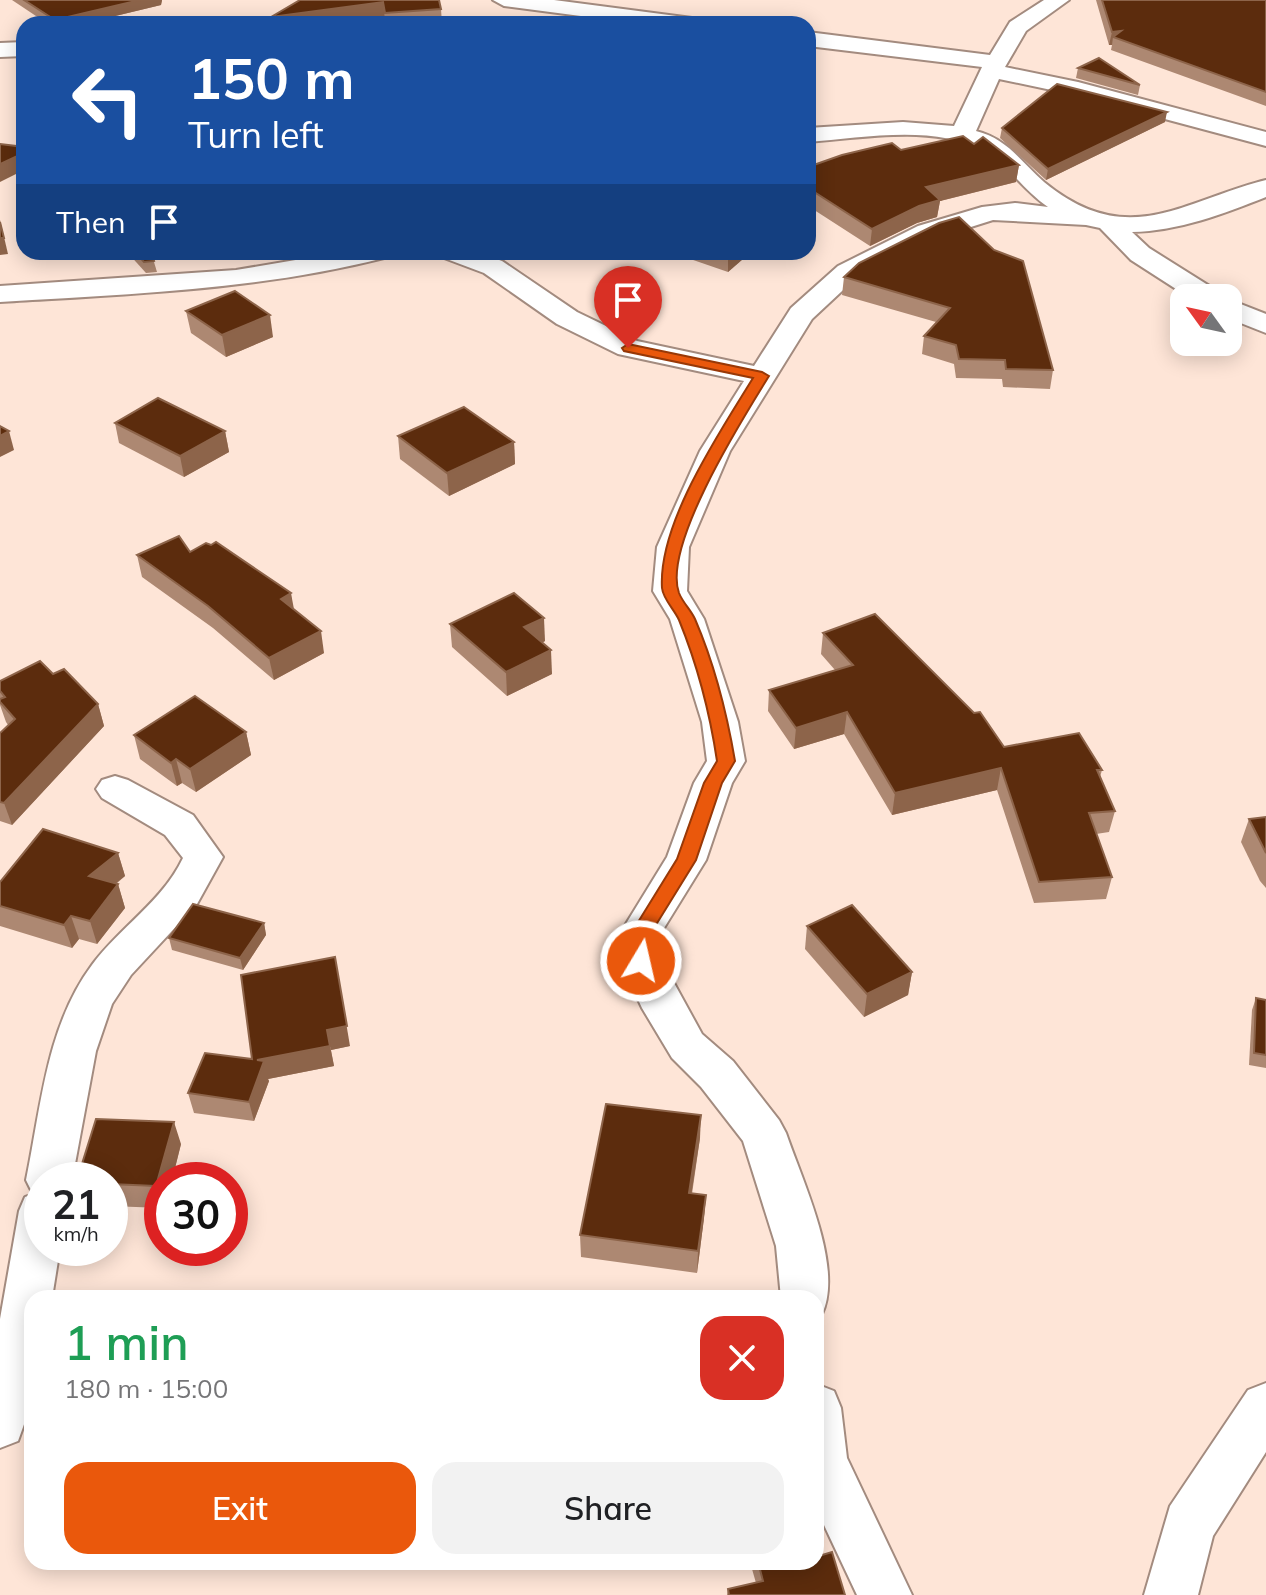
<!DOCTYPE html>
<meta charset="utf-8">
<style>
:root{--surface:#fff;--page:#f2f2f2;--text:#202124;--muted:#757577;--accent:#ea580c}
body{margin:0;font-family:Mulish,sans-serif;background:var(--page);color:var(--text);height:100vh;display:flex;flex-direction:column;font-size:30px;white-space:nowrap}
*{box-sizing:border-box;margin:0}
p{font-size:26px;color:var(--muted)}
.icon{flex:none;width:44px;height:44px;fill:none;stroke:currentColor;stroke-width:2;stroke-linecap:round;stroke-linejoin:round}
.map{position:relative;flex:1;overflow:hidden}
.sheet{position:absolute;left:24px;top:1290px;width:800px;height:280px;display:flex;flex-direction:column;background:var(--surface);border-radius:24px;box-shadow:0 4px 20px #0003}
.sheet>*{flex:none}
.guide{position:absolute;left:16px;top:16px;width:800px;height:244px;border-radius:24px;box-shadow:0 4px 20px #0003;background:#1a4fa0;color:#fff;overflow:hidden}
.needle{width:52px;rotate:303deg}
.controls{position:absolute;left:1170px;top:284px;display:grid;gap:16px}
.controls a{display:grid;place-items:center;width:72px;height:72px;border-radius:16px;background:var(--surface);box-shadow:0 4px 20px #0003;font-size:40px}
.speed{position:absolute;left:24px;top:1162px;display:flex;gap:16px;font-size:40px;font-weight:700;text-align:center}
.speed>*{display:grid;place-content:center;width:104px;height:104px;border-radius:50%;background:var(--surface);box-shadow:0 4px 20px #0003;line-height:1}
.speed small{font-size:20px;font-weight:400}
.speed .limit{border:12px solid #d22;background:#fff;color:#111}
.pin{position:absolute;display:grid;place-items:center;width:68px;height:68px;color:#fff;margin:-82px -34px;border-radius:50% 50% 50% 0;rotate:-45deg;box-shadow:0 0 8px #0007}
.pin .icon{rotate:45deg}
.me{position:absolute;width:88px;margin:-44px;rotate:9deg;stroke-linejoin:round;filter:drop-shadow(0 0 6px #0008)}
.turn{display:flex;align-items:center;gap:28px;height:168px;padding:0 40px;font-size:36px}
.turn .icon{width:104px;height:104px;stroke-width:2.5}
.turn b{display:block;font-size:56px;line-height:68px}
.then{display:flex;align-items:center;height:76px;padding:0 40px;background:#0003;gap:16px;font-size:30px}
.round{display:grid;place-items:center;flex:none;width:84px;height:84px;border-radius:24px;background:var(--page)}
.overview{display:flex;align-items:center;justify-content:space-between;height:136px;padding:0 40px}
h1{font-size:48px;font-weight:600;line-height:60px;color:#1e9e55}
.button{display:flex;gap:16px;margin-top:auto;padding:16px 40px}
.button a{flex:1;height:92px;border-radius:24px;background:var(--accent);color:#fff;font-size:32px;font-weight:600;line-height:92px;text-align:center}
.button a+a{background:var(--page);color:var(--text)}
.map>svg:first-child{display:block}
.lines{fill:none;stroke-linecap:round;stroke-linejoin:round}
.street-casing{stroke:#a38b7f;stroke-width:4}
.street{fill:#fff;fill-rule:evenodd}
.wall{fill:#ad8872}
.shaded-wall{fill:#8d644a}
.building{fill:#5c2c0d;stroke:#8d644a;stroke-width:2}
.route{fill:#ea580c;stroke:#983908;stroke-width:2}
</style>
<div class="map">
<svg width="1266" height="1595" viewBox="0 0 1266 1595">
<rect width="100%" height="100%" fill="#fee5d7"/>
<g class="lines">
<!-- street casing -->
<g class="street-casing">
<g id="street">
<path d="M493,0H554L692,18L703,24H642L504,6Z"/>
<path d="M1044,0H1069L1026,31L1005,67L1078,82L1266,132V146L1075,95L999,79L976,131C1008,139 1021,162 1044,182C1128,251 1182,201 1266,180V197C1223,214 1179,231 1132,232L1149,248L1219,292L1223,298H1190L1131,260L1100,228L1086,225L993,220L936,238L856,278L812,319L730,451L689,547L687,591L704,619L738,722L745,761L732,783L706,860L664,928L662,961L702,1034L733,1061L779,1120L786,1133C802,1180 844,1267 822,1314L816,1316V1298H781L776,1246L743,1141L701,1087L672,1058L642,1008L620,961L624,927L667,857L694,783L707,761L702,722L670,619L653,591L657,547L700,451L744,381L618,354L557,324L484,273L444,258L440,252H477L502,261L577,312L637,341L754,366L791,308L838,266L918,226L982,207L1015,203L1048,207C1024,191 1008,165 987,153C936,123 864,138 808,142V128L903,122L954,126L982,67L808,46V32L990,55L1010,22Z"/>
<path d="M24,42V56L0,57V43Z"/>
<path d="M343,252H388L384,258C258,290 130,294 0,302V286L236,270Z"/>
<path d="M1228,299L1266,314V333L1228,318Z"/>
<path d="M115,776L128,780L193,815L223,857L197,904L131,975L112,1004L96,1051L72,1180H42V1248H60L52,1298H32V1402L18,1441L0,1448V1319L19,1211L25,1197L33,1194L26,1180C41,1108 46,1027 92,965C120,927 162,902 183,858L165,835L102,798L96,789L102,780Z"/>
<path d="M1266,1383V1452L1213,1536L1198,1595H1144L1170,1506L1248,1390Z"/>
<path d="M816,1384L834,1391L841,1408L847,1458L912,1595H857L816,1508Z"/>
</g>
</g>
<!-- street -->
<use href="#street" class="street"/>
</g>
<!-- wall -->
<g class="wall">
<path d="M12,0H162L161,5L82,24H48Z"/>
<path d="M300,0L441,9L442,24H386L385,20Z"/>
<path d="M1096,0H1266V106L1111,50L1112,45H1109Z"/>
<path d="M1078,68L1140,85L1138,95L1076,78Z"/>
<path d="M1165,122L1046,180L1000,138L1002,128Z"/>
<path d="M974,144L1019,165L1016,182L940,201L937,217L917,223L870,246L808,206V167L901,150Z"/>
<path d="M939,223L1053,370L1050,389L1003,387L1002,379L956,378L954,364L922,354L924,336L936,322L842,295L844,277Z"/>
<path d="M127,252H151L157,272L146,273Z"/>
<path d="M670,252H751L728,272Z"/>
<path d="M186,311L273,337L226,357L191,333Z"/>
<path d="M115,423L225,431L229,452L184,477L119,443Z"/>
<path d="M398,436L514,442L515,464L449,496L400,459Z"/>
<path d="M190,552L324,653L274,680L213,628L142,577L137,555Z"/>
<path d="M450,624L545,641L542,643L552,674L507,696L452,647Z"/>
<path d="M823,633L1004,747L1102,770L1100,777L1115,811L1109,832L1096,834L1112,877L1106,899L1034,903L997,790L892,815L844,734L794,749L768,711L769,690L835,670L821,654Z"/>
<path d="M53,674L98,704L104,726L12,825L0,821V733L8,725L6,722L0,705V681Z"/>
<path d="M246,732L251,755L196,792L182,783L177,786L140,759L134,735Z"/>
<path d="M1266,817V888L1260,881L1241,842L1249,819Z"/>
<path d="M118,853L125,876L116,884H118L125,908L97,944L79,939L72,948L0,926V882Z"/>
<path d="M264,923L266,935L243,970L172,950L169,938Z"/>
<path d="M807,926L912,972L908,995L864,1017L805,949Z"/>
<path d="M241,975L350,1046L331,1050L334,1066L268,1079L269,1081L254,1121L194,1113L188,1093L252,1059Z"/>
<path d="M1256,998L1266,1000V1068L1249,1065L1252,1010Z"/>
<path d="M700,1138L692,1194L706,1195L704,1218L697,1273L581,1257L580,1235Z"/>
<path d="M181,1144L172,1180H162V1208L110,1206V1180Z"/>
<path d="M819,1556L845,1595H727L728,1589L756,1583L750,1562H816Z"/>
</g>
<!-- shaded-wall -->
<g class="shaded-wall">
<path d="M140,0H162L161,5L82,24H56L55,20Z"/>
<path d="M383,2L385,20L354,24H272L271,17Z"/>
<path d="M1121,31L1113,37L1112,45H1109L1112,32Z"/>
<path d="M1167,112L1165,122L1046,180L1048,169Z"/>
<path d="M24,153V170L0,182V164Z"/>
<path d="M1019,165L1016,182L940,201L937,217L917,223L870,246L872,229L926,187Z"/>
<path d="M0,220L8,254L0,255Z"/>
<path d="M731,252H751L728,272V254Z"/>
<path d="M270,315L273,337L226,357L222,335Z"/>
<path d="M9,431L14,450L0,457V436Z"/>
<path d="M225,431L229,452L184,477L180,456Z"/>
<path d="M514,442L515,464L449,496L447,473Z"/>
<path d="M291,593L295,615L281,599Z"/>
<path d="M544,618L545,641L525,651L524,627Z"/>
<path d="M321,631L324,653L274,680L269,658Z"/>
<path d="M551,650L552,674L507,696L506,672Z"/>
<path d="M98,704L104,726L12,825L4,803Z"/>
<path d="M847,712L844,734L794,749L796,728Z"/>
<path d="M246,732L251,755L196,792L190,769Z"/>
<path d="M176,759L182,783L177,786L171,763Z"/>
<path d="M1001,768L997,790L892,815L895,793Z"/>
<path d="M118,853L125,876L96,899L89,876Z"/>
<path d="M118,884L125,908L97,944L90,921Z"/>
<path d="M71,916L79,939L72,948L64,925Z"/>
<path d="M264,923L266,935L243,970L240,958Z"/>
<path d="M335,957L350,1046L331,1050L327,1030Z"/>
<path d="M912,972L908,995L864,1017L867,994Z"/>
<path d="M330,1046L334,1066L268,1079L269,1081L254,1121L249,1102L257,1060Z"/>
<path d="M701,1115L700,1138L688,1216L689,1193Z"/>
<path d="M174,1122L181,1144L172,1180H162V1202L156,1186Z"/>
<path d="M706,1195L704,1218L697,1273L698,1251Z"/>
</g>
<!-- building -->
<g class="building">
<path d="M24,0H140L55,20Z"/>
<path d="M300,0H439L441,9L385,13L383,2L271,17Z"/>
<path d="M1102,0H1266V92L1113,37L1121,31L1112,32Z"/>
<path d="M1099,58L1140,85L1078,68Z"/>
<path d="M1057,84L1167,112L1048,169L1002,128Z"/>
<path d="M963,136L974,144L983,137L1019,165L926,187L940,200L919,206L872,229L808,188V167L842,155L892,143L901,150Z"/>
<path d="M0,144L24,147V153L0,164Z"/>
<path d="M959,217L994,250L1023,261L1053,370L1006,369L1005,360L959,359L956,345L924,336L950,308L844,277L859,263L939,223Z"/>
<path d="M0,222L4,238H0Z"/>
<path d="M135,252H151L154,261L144,262Z"/>
<path d="M235,291L270,315L222,335L186,311Z"/>
<path d="M158,398L225,431L180,456L115,423Z"/>
<path d="M464,407L514,442L447,473L398,436Z"/>
<path d="M0,426L9,431L0,436Z"/>
<path d="M179,536L190,552L206,543L211,545L216,542L291,593L281,599L321,631L269,658L208,606L137,555Z"/>
<path d="M514,593L544,618L524,627L551,650L506,672L450,624Z"/>
<path d="M875,614L974,713L980,712L1004,747L1079,733L1102,770H1097L1115,811L1089,813L1112,877L1039,882L1001,768L895,793L847,712L796,728L769,690L853,665L823,633Z"/>
<path d="M40,661L53,674L64,669L98,704L4,803L0,802V733L15,719L0,702V699L5,697L0,691V681Z"/>
<path d="M195,696L246,732L190,769L176,759L171,763L134,735Z"/>
<path d="M1266,817V853L1249,819Z"/>
<path d="M43,829L118,853L89,876L118,884L90,921L71,916L64,925L0,906V882Z"/>
<path d="M193,904L264,923L240,958L169,938Z"/>
<path d="M852,905L912,972L867,994L807,926Z"/>
<path d="M335,957L347,1026L327,1030L330,1046L257,1060L264,1061L249,1102L188,1093L205,1053L252,1059L241,975Z"/>
<path d="M1256,998L1266,1000V1055L1254,1053Z"/>
<path d="M606,1104L701,1115L689,1193L706,1195L698,1251L580,1235Z"/>
<path d="M96,1119L174,1122L156,1186L110,1184V1180H77Z"/>
<path d="M816,1546L819,1556L832,1552L845,1595H729L728,1589L763,1581L758,1562H816Z"/>
</g>
<!-- route -->
<path class="route" d="M628,344L762,372L769,376C743,418 662,546 679,593C683,603 691,610 695,619C714,663 727,714 735,761L722,783L696,860L654,928L648,966H634L631,961L635,927L677,859L704,783L717,761C710,714 697,664 679,620C674,609 663,599 662,588C658,523 720,432 753,378L624,351L622,348Z"/>
</svg>
<div class="controls">
<a><svg class="needle" viewBox="-14 -14 28 28"><path d="M0-13l5 13h-10z" fill="#e53935"/><path d="M0 13l5-13h-10z" fill="#757577"/></svg></a>
</div>
<div class="speed"><div>21<small>km/h</small></div><div class="limit">30</div></div>
<div class="pin" style="left:628px;top:348px;background:#d93025"><svg class="icon" aria-label="arrive" viewBox="0 0 24 24"><path d="M6 21V4h12l-3 4 3 4H6"/></svg></div>
<svg class="me" style="left:641px;top:961px" viewBox="-20 -20 40 40"><circle r="17" fill="#ea580c" stroke="#fff" stroke-width="3"/><path d="M0-11L8 9 0 5-8 9z" fill="#fff"/></svg>
<div class="guide">
<div class="turn"><svg class="icon" aria-label="left" viewBox="0 0 24 24"><path d="M17 20v-9H6M10 6l-5 5 5 5"/></svg><div><b>150 m</b>Turn left</div></div>
<div class="then">Then<svg class="icon" aria-label="arrive" viewBox="0 0 24 24"><path d="M6 21V4h12l-3 4 3 4H6"/></svg></div>
</div>
<section class="sheet">
<div class="overview"><div><h1>1 min</h1><p>180 m · 15:00</p></div><a class="round" style="background:#d93025;color:#fff"><svg class="icon" aria-label="close" viewBox="0 0 24 24"><path d="M6 6l12 12M18 6L6 18"/></svg></a></div>
<div class="button"><a>Exit</a><a>Share</a></div>
</section>
</div>
